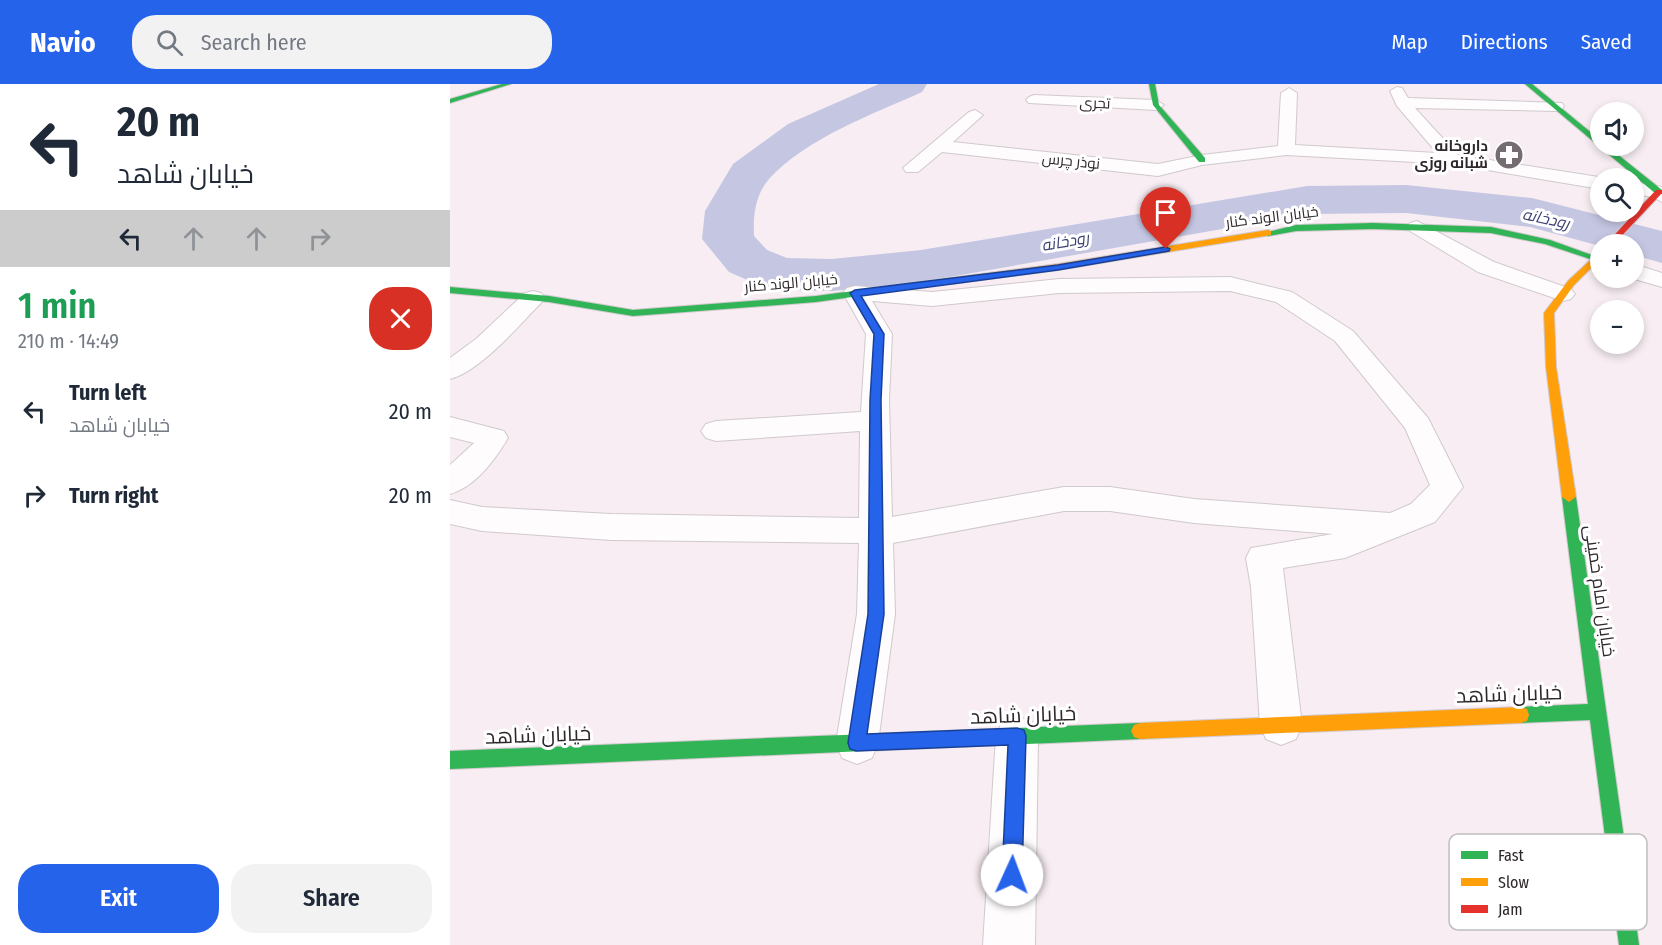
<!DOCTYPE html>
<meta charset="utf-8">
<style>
:root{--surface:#fff;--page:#f2f2f3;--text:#1f2937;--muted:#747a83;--accent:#2563eb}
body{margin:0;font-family:"Fira Sans Condensed",Cairo,sans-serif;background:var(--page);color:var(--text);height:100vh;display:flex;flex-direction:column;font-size:22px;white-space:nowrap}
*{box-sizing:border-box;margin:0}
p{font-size:20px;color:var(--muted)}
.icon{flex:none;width:33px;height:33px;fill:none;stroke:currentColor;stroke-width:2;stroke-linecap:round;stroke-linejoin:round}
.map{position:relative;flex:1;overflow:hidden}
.side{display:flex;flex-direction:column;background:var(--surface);width:450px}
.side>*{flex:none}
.hud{background:#fff;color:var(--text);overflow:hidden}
.controls{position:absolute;left:1140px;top:18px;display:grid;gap:12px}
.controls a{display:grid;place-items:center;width:54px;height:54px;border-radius:50%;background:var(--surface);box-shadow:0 3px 9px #0003;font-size:30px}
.pin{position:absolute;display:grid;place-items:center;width:51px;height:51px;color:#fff;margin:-62px -26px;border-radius:50% 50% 50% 0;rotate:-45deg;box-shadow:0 0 6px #0007}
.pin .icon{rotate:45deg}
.me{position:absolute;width:66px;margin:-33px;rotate:2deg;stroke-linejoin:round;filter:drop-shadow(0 0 4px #0008)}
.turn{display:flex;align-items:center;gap:21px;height:126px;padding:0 18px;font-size:27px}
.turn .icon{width:78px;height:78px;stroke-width:2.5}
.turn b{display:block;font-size:42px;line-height:51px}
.lanes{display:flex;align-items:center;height:57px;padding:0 18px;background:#0003;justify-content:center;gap:30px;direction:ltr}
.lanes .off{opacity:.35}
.round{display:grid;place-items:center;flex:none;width:63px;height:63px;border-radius:24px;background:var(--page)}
.overview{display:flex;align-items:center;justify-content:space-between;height:102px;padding:0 18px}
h1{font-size:36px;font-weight:600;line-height:45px;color:#1e9e55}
.cta{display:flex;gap:12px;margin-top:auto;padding:12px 18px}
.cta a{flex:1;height:69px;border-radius:24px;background:var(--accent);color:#fff;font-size:24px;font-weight:600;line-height:69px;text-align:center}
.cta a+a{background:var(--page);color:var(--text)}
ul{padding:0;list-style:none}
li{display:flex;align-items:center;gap:18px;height:84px;padding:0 18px}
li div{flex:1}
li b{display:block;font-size:22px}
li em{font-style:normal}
header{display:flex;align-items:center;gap:36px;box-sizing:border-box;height:84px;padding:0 30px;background:var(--accent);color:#fff}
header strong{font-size:28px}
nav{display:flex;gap:33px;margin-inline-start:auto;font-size:21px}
.search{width:420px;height:54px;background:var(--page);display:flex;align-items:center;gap:15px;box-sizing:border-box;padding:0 21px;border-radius:24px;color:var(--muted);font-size:22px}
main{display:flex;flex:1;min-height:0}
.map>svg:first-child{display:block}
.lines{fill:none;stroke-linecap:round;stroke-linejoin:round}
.river{fill:#c5c6e2;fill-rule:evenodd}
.street-casing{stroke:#d0c9cd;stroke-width:2}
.fast-casing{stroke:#d0c9cd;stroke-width:2}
.slow-casing{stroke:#d0c9cd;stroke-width:2}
.jam-casing{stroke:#d0c9cd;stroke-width:2}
.street{fill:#fefcfd;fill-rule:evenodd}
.fast{fill:#30b455;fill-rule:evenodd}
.slow{fill:#ff9f0a;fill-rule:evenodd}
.jam{fill:#e5322d;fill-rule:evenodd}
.route{fill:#2563eb;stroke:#184099;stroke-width:1.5}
.labels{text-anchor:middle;stroke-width:6;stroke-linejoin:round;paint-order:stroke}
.far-street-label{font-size:15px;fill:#2e272b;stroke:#fff}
.far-poi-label{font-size:15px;font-weight:bold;fill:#2e272b;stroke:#fff;text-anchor:end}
.far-water-label{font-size:16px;font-style:italic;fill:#3d4174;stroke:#fff}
.street-label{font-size:18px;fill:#2e272b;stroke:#fff}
.near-street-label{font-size:21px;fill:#2e272b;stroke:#fff}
.key{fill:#fff;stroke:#c0bebf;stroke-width:1.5}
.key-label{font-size:16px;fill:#2e272b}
</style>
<header>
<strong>Navio</strong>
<div class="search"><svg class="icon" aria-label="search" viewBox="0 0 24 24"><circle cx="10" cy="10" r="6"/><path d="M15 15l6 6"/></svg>Search here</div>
<nav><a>Map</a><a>Directions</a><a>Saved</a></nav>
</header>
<main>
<section class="side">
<div class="hud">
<div class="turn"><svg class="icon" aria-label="left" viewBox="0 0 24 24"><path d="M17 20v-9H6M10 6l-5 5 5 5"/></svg><div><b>20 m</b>خیابان شاهد</div></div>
<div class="lanes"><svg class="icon" aria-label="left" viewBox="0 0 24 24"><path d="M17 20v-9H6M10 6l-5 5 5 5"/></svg><svg class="icon off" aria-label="ahead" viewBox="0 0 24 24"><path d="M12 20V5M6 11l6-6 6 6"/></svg><svg class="icon off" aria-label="ahead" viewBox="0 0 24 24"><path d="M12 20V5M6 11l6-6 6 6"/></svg><svg class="icon off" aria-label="right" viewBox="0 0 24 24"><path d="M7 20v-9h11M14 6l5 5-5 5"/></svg></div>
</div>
<div class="overview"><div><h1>1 min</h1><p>210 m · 14:49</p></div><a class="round" style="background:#d93025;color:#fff"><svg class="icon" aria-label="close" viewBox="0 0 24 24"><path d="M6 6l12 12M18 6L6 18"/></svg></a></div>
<ul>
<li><svg class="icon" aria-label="left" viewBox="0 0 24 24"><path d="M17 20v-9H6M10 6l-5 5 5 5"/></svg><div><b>Turn left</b><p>خیابان شاهد</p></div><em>20 m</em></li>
<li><svg class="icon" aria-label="right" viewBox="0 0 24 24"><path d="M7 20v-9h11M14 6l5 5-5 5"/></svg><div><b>Turn right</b></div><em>20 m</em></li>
</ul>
<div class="cta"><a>Exit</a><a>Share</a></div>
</section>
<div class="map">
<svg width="1212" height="861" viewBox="0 0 1212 861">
<rect width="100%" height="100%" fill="#f7edf2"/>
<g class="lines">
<!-- river -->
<path class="river" d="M429,0H477L472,8C423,30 355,55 319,95C305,111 303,132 304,152L317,166L337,174L382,175L471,166L857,102L956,101L1082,114L1212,147V179L1184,171V160L1150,162L1080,143L956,129L857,130L471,198L382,207L330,206L311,202L279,188L252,155L255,127L283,80L338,40Z"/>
<!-- street casing -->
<g class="street-casing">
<g id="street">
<path d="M947,3L952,4L958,14L1112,19L1114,22L1112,25L1106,27L965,24L1008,71L1155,94H1150V105L1002,80L836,71L752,81L708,92L492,68L468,88H456L453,84L519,28L525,26L533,31L503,58L708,80L752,71L828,62L831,9L839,4L847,9L845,61L987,69L947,22L940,7Z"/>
<path d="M584,11L706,16L714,21L706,26L579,19L576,16L579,13Z"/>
<path d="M1184,98L1212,103V118L1203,113L1184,110Z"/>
<path d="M967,137L1044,178L1121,205L1125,210L1121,215L1113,217L1028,188L960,147L957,143L960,139Z"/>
<path d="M1184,180L1212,189V203L1181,194H1184Z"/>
<path d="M780,193L842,208L903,247L978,334L1013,403L985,438L895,474L833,484L852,641L846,655L831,661L816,655L810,641L801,503L796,474L801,464L883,450L744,439L660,427H614L443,459L445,530L428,659L422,674L407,680L392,674L386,659L407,530L409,459L161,456L32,447L0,440V416L32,423L161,430L409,434L410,347L266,357L256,354L251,347L256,340L266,337L411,328L416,250L393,209L397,204L405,202L482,208L609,195ZM780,207L826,218L885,257L955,344L980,401L961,420L940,429L744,415L660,403H614L442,433L439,316L442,250L422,217L482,222L609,209Z"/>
<path d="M83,207L91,209L95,214L91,219C68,242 31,287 0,295V274L26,255L75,209Z"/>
<path d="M0,333L54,347L58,354C45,376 25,403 0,410V381L24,359L0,353Z"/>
<path d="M567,632L582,638L588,652L585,861H533L546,652L552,638Z"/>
</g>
</g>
<!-- fast casing -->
<g class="fast-casing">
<g id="fast">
<path d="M52,0H61L0,19V15Z"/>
<path d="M699,0H705L709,21L755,74V78H749L703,21Z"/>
<path d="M1075,0H1082L1150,56V62H1157L1212,106V110H1206Z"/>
<path d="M923,139L1041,143L1100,156L1150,174L1146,177L1095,160L1041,149L923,145L846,147L818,152L814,149L846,141Z"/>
<path d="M500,194L503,195V199L366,218L183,232L99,218L0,209V203L99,212L183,226L366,212Z"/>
<path d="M1119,408L1126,413L1189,861H1169L1140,636L1071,639L1065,637L1063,631L1065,625L1071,623L1138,620L1112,413Z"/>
<path d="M690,639L696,641L699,647L696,653L690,655L0,685V667Z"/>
</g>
</g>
<!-- slow casing -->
<g class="slow-casing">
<g id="slow">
<path d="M818,146L821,147V151L608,186L500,200L495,197L500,194L608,180Z"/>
<path d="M1150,167V175L1124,201L1104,229L1106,283L1126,413L1119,418L1112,413L1096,283L1094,229L1118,197Z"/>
<path d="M1071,623L1077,625L1079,631L1077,637L1071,639L690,655L684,653L681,647L684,641L690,639Z"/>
</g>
</g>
<!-- jam casing -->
<g class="jam-casing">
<path id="jam" d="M1206,106H1212V109L1164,160H1156Z"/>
</g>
<!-- street -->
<use href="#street" class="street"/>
<!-- fast -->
<use href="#fast" class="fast"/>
<!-- slow -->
<use href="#slow" class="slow"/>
<!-- jam -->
<use href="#jam" class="jam"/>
</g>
<!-- route -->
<path class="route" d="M716,163L720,165L719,167L608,186L411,212L434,250L431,316L434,530L417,650L567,644L574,646L576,652L572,791L569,798L562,801L555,798L552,791L558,661L406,667L400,665L398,659L418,530L420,316L424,250L400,209L405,206L608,181Z"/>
<!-- icons -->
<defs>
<g id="pharmacy-disc" transform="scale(1.5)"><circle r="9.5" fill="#746c71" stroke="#fff"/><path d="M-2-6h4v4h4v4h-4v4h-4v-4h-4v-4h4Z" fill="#fff"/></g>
</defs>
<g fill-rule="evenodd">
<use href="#pharmacy-disc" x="1059" y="71"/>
</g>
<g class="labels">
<!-- far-street labels -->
<g class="far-street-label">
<text transform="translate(645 19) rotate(2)" y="5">تجری</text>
<text transform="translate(621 77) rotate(6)" y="5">نوذر چرس</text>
<text transform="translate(822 133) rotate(-7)" y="5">خیابان الوند کنار</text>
<text transform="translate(341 199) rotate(-5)" y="5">خیابان الوند کنار</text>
</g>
<!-- far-poi labels -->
<g class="far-poi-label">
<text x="1038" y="67">داروخانه<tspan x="1038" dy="17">شبانه روزی</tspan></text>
</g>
<!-- far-water labels -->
<g class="far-water-label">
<text transform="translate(1096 134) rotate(12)" y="6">رودخانه</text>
<text transform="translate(615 157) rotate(-10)" y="6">رودخانه</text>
</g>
<!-- street labels -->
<g class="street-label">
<text transform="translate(1150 507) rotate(82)" y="6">خیابان امام خمینی</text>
</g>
<!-- near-street labels -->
<g class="near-street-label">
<text transform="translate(1059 610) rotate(-2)" y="7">خیابان شاهد</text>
<text transform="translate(573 631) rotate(-2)" y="7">خیابان شاهد</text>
<text transform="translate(88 651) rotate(-2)" y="7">خیابان شاهد</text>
</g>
</g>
<!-- legend -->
<rect x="999" y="750" width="198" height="96" rx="9" class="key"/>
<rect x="1011" y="767" width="27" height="8" fill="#30b455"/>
<rect x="1011" y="794" width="27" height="8" fill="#ff9f0a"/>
<rect x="1011" y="821" width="27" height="8" fill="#e5322d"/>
<g class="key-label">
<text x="1048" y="777">Fast</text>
<text x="1048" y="804">Slow</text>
<text x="1048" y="831">Jam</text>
</g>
</svg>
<div class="controls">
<a><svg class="icon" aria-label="sound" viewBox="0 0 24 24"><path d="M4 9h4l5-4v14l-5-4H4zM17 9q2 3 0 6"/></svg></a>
<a><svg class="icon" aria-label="search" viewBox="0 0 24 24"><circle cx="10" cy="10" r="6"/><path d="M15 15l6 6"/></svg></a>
<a>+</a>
<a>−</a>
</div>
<div class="pin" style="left:716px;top:165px;background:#d93025"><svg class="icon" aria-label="arrive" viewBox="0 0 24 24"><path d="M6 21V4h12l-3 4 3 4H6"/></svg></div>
<svg class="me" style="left:562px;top:791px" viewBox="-20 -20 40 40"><circle r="19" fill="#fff"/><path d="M0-13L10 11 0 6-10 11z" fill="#2563eb"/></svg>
</div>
</main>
